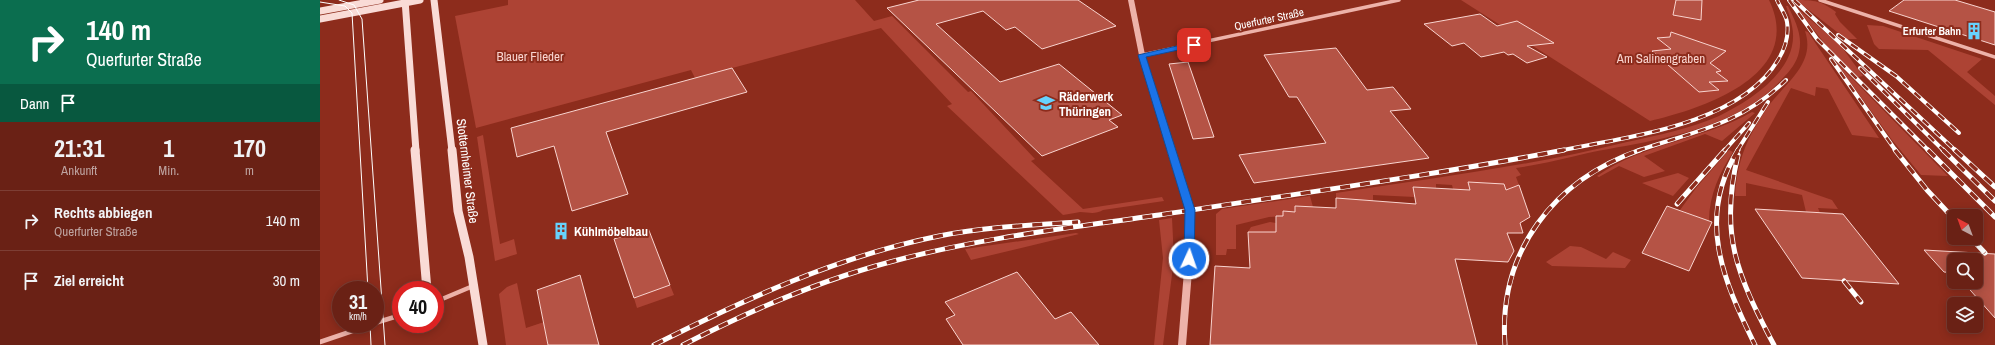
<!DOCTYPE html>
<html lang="de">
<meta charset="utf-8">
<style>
:root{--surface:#6a2115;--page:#722e22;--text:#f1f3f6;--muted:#bea3a0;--line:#7d3e34}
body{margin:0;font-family:"Archivo Narrow",sans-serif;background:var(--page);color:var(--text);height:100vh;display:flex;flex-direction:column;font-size:15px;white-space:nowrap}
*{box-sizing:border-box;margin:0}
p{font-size:13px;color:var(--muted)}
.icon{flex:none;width:22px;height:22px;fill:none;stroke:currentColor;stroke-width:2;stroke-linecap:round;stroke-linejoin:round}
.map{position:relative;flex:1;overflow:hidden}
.panel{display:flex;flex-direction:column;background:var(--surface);width:320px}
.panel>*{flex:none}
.banner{background:#0b6e4f;color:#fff;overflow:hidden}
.needle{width:26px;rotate:319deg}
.controls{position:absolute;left:1627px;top:209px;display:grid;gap:8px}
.controls a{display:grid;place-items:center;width:36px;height:36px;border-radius:6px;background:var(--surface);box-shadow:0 2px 10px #0003,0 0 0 1px var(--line);font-size:20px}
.speed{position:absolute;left:12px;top:281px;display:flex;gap:8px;font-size:20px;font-weight:700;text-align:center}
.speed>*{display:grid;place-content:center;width:52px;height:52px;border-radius:50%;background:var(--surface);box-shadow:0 2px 10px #0003,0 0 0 1px var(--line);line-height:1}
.speed small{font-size:10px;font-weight:400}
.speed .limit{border:6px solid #d22;background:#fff;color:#111}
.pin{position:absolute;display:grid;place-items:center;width:34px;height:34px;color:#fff;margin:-17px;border-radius:8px;box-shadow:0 2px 6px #0006}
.me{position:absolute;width:44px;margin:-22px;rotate:3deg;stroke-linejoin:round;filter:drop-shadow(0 0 3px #0008)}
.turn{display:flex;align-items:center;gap:14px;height:84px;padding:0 20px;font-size:18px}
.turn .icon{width:52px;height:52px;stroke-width:2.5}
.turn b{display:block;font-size:28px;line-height:34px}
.then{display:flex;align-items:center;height:38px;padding:0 20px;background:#0003;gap:8px;font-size:15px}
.eta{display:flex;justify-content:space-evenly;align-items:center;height:68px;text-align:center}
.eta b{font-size:24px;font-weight:700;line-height:28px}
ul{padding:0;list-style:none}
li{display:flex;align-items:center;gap:12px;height:60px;padding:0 20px;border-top:1px solid var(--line)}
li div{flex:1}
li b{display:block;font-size:15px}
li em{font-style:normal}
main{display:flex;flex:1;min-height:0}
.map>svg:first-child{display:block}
.green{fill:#ad4334}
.building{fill:#b55345;stroke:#f9d4cf}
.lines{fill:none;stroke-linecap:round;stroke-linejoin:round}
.minor-far1{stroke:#edb2a9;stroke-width:3.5}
.minor{stroke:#edb2a9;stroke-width:4.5}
.tertiary-far1{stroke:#edb2a9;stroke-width:6}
.tertiary{stroke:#edb2a9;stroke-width:8}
.secondary-far1{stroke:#f9dbd6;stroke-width:7}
.secondary{stroke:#f9dbd6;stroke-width:9}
.tram{stroke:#fff;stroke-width:1}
.rail-far1-casing{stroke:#fff;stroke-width:4}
.rail-casing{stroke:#fff;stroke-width:5}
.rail-far1{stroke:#8d2c1c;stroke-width:2.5;stroke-dasharray:8;stroke-linecap:butt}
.rail{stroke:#8d2c1c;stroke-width:3.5;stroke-dasharray:10;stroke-linecap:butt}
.route{fill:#1a73e8;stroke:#114b97}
.labels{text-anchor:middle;stroke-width:4;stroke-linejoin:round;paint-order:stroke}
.far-street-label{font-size:11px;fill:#fff;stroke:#8d2c1c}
.far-poi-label{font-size:11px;font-weight:bold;fill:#fff;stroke:#8d2c1c;text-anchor:end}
.park-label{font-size:13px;fill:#f9d4cf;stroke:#8d2c1c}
.poi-label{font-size:13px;font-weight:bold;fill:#fff;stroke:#8d2c1c;text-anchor:start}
.street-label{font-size:13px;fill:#fff;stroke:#8d2c1c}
</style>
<main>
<section class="panel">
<div class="banner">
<div class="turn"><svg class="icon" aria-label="right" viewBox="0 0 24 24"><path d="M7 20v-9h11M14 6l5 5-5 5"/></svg><div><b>140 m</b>Querfurter Straße</div></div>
<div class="then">Dann<svg class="icon" aria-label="arrive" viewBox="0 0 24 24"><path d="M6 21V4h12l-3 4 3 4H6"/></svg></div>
</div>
<div class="eta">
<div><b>21:31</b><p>Ankunft</p></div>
<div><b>1</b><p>Min.</p></div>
<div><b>170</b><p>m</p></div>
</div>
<ul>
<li><svg class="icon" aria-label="right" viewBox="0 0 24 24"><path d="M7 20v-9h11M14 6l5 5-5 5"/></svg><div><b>Rechts abbiegen</b><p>Querfurter Straße</p></div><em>140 m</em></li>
<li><svg class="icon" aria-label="arrive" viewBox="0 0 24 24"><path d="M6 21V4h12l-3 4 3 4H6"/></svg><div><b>Ziel erreicht</b></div><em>30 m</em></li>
</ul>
</section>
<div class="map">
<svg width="1675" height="345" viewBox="0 0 1675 345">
<rect width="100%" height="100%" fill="#8d2c1c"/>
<!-- green -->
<g class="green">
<path d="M188,0H535L554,21L572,16L648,92L651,91L715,159L711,161L763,209L842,197L844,201L783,210C774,215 769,212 760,212C755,213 749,214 743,215L627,106L632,104L561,28L375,78L371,70L156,128L135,16L188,5Z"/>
<path d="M1141,0H1449C1485,75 1385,108 1330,121Z"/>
<path d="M1476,0C1495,0 1501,1 1516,12L1515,14L1520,22L1537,39H1526Z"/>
<path d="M1466,6H1468C1475,21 1483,35 1479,52C1477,62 1470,71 1463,78C1416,131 1334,140 1268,153C1242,159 1223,164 1196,168L1201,175L1196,177L1202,193L1133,189L1132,185L1116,184V188L1093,187L1095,197L1053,195V201L1016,198V193C1113,178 1211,166 1307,142C1338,135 1370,129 1399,116C1432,100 1481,68 1472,26C1471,19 1468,12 1466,6Z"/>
<path d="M1477,8L1521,46L1543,76L1538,77L1508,48Z"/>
<path d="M1547,25L1563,26L1662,59L1647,72L1675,96V105L1608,50L1559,49L1554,44Z"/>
<path d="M1485,31L1488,32L1559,138L1532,135L1508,89L1496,87L1495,96L1471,88L1426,170L1512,200L1518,209L1498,208L1500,213L1486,212L1482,195L1426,183V196H1415C1416,173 1422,150 1434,129C1440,119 1446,108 1454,99C1471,79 1495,60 1485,31Z"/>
<path d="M1517,64H1518L1628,176L1601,175L1572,140Z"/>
<path d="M1432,112L1435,113L1402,141L1385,134L1324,156L1345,171L1324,177L1299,166L1279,177L1277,176C1323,143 1383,140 1432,112Z"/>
<path d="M163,135L180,244L194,239L197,254L175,261L157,137Z"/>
<path d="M1409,150L1413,152C1400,172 1389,195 1389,221L1360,210L1376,188Z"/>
<path d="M1358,173L1369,178L1353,196L1322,183Z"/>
<path d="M990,196L993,207L975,206V212L963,211V216L949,217L916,225V249H907L906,255H896V214L902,209Z"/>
<path d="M852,218L854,259L843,345H834L843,258L839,220Z"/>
<path d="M950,222L956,223L963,245L940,232H928L931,227Z"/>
<path d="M756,233L759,234L651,260L645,249Z"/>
<path d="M1250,246L1261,247L1286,259L1293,252L1311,260L1305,268L1232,266L1226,262Z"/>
<path d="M197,283L206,328L224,322L228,345H186L179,294L187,287Z"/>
<path d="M350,285L354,295L317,308L314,298Z"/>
</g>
<!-- building -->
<g class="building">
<path d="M599,0H758L796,26L722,49L695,27L686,30L663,11L616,24L680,82L739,64L802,115L789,120L798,127L722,156L567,8Z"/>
<path d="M1356,0H1382L1381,20L1353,15Z"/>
<path d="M1584,0H1635L1675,12V45L1569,11Z"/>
<path d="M1160,14L1177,26L1197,21L1234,43L1207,46L1227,57L1207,63L1193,54L1188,55L1184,52L1161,57L1144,43L1132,46L1104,24Z"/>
<path d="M1351,32L1406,51L1390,63L1401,71L1396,72L1408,81L1389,82L1399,90L1379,92L1332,51L1351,49L1337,38L1350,37Z"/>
<path d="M1016,48L1047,90L1073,87L1091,109L1070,111L1109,158L934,183L919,155L1006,143L977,97H969L944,55Z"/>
<path d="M868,62L894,137L873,139L849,64Z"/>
<path d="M412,68L427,92L286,132L308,194L252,211L234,146L197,157L191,128Z"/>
<path d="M1148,182L1184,184L1186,190L1199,185L1210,217L1200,223L1203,233H1187L1194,251L1188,262L1135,259L1157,345H890L895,266L930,268L928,232H956V216H963V211L975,212V206L1016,208V198L1096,204L1093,187L1150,190Z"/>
<path d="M1347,206L1392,222L1369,271L1322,253Z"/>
<path d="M1435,209L1523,214L1579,284L1482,278Z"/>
<path d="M328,228L350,285L314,298L294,239Z"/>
<path d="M1604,250L1675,254V318L1643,282H1656V260H1634V273L1624,272Z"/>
<path d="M697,272L735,319L751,312L779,345H643L626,319L635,315L625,302Z"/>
<path d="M260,275L279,345H228L217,290Z"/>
</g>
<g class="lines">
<!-- minor-far1 -->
<g class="minor-far1">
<path d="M1500,0L1675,57"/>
<path d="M822,55L1079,0"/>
</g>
<!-- minor -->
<g class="minor">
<path d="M115,302L153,286"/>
<path d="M55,323L81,315"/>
<path d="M0,342L53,324"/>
</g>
<!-- tertiary-far1 -->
<path class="tertiary-far1" d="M811,0L822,55L852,151"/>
<!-- tertiary -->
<path class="tertiary" d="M851,150L870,210L869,259L862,345"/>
<!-- secondary-far1 -->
<g class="secondary-far1">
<path d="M85,0L96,151"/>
<path d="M114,0L132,151"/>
<path d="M0,11L60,0"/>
<path d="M0,19L100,0"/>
</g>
<!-- secondary -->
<g class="secondary">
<path d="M95,150L107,290"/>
<path d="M132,150L138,211L149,257L163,345"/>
</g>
<!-- tram -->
<g class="tram">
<path d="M19,0L34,5L42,19L65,345"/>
<path d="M0,2L25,6L32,13L48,290"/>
<path d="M50,324L51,345"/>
</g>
<!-- rail-far1 casing -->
<g class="rail-far1-casing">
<g id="rail-far1">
<path d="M1469,0L1497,39L1609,151"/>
<path d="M1474,0L1636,151"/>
<path d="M1518,35L1576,76L1639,133"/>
<path d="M1511,59L1576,151"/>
<path d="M1540,68L1624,151"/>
<path d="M1238,151C1307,137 1419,125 1458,60C1465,49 1469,35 1467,22C1466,15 1460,7 1457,0"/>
<path d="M1317,151C1375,131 1420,125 1466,80"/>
<path d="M1404,151L1429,123"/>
<path d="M1417,151L1448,102"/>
</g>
</g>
<!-- rail casing -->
<g class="rail-casing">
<g id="rail">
<path d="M1418,150C1376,218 1403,280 1435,345"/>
<path d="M1575,150L1607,190L1634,219"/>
<path d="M1608,150L1675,217"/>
<path d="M1623,150L1675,201"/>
<path d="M1635,150L1675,187"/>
<path d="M1418,155C1399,234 1417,275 1454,345"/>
<path d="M1357,204L1405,150"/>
<path d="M1651,238L1665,253"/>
<path d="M1524,281L1541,302"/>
<path d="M334,345C425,299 519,256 619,236C665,227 712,225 758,222"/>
<path d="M363,345C429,311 498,281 570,262C658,238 749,228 839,215C974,194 1110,176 1244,150"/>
<path d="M1185,345C1178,251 1234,180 1320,150"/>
</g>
</g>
<!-- rail-far1 -->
<use href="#rail-far1" class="rail-far1"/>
<!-- rail -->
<use href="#rail" class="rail"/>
</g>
<!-- route -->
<path class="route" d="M874,42L878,45L877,46L826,57L875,210L874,259L869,262L864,259L865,210L818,55Z"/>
<!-- icons -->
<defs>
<g id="building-bare" transform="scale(1.38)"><path d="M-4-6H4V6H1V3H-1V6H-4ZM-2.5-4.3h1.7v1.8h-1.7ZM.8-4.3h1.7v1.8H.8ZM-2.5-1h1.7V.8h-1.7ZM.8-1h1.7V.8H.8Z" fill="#67d2fd" stroke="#8d2c1c" stroke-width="2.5" paint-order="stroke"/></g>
<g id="university-bare" transform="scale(1.38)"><path d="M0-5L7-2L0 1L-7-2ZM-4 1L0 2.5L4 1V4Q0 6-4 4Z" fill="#67d2fd" stroke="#8d2c1c" stroke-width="2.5" paint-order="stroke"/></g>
</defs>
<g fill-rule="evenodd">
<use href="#building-bare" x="1654" y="31"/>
<use href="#university-bare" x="726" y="103"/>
<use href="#building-bare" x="241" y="231"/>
</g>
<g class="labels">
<!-- far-street labels -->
<g class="far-street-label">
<text transform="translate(949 19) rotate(-12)" y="4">Querfurter Straße</text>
</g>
<!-- far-poi labels -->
<g class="far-poi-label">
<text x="1641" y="35">Erfurter Bahn</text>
</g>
<!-- park labels -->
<g class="park-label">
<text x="210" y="61">Blauer Flieder</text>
<text x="1341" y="63">Am Salinengraben</text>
</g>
<!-- poi labels -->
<g class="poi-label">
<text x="739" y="101">Räderwerk<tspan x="739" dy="15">Thüringen</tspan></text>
<text x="254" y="236">Kühlmöbelbau</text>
</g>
<!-- street labels -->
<g class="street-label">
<text transform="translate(148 171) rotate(83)" y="5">Stotternheimer Straße</text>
</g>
</g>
</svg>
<div class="controls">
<a><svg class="needle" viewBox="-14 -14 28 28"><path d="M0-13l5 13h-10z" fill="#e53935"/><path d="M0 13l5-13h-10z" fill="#bea3a0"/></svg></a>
<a><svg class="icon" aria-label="search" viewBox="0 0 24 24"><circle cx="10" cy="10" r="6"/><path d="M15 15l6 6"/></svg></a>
<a><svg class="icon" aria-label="layers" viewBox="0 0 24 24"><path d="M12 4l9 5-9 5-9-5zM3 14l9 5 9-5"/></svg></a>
</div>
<div class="speed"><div>31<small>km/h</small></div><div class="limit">40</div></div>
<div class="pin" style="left:874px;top:45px;background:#d93025"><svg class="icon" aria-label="arrive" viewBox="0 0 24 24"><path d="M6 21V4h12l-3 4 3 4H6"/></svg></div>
<svg class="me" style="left:869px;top:259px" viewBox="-20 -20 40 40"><circle r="17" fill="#1a73e8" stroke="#fff" stroke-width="3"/><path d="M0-11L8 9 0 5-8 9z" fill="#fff"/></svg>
</div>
</main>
